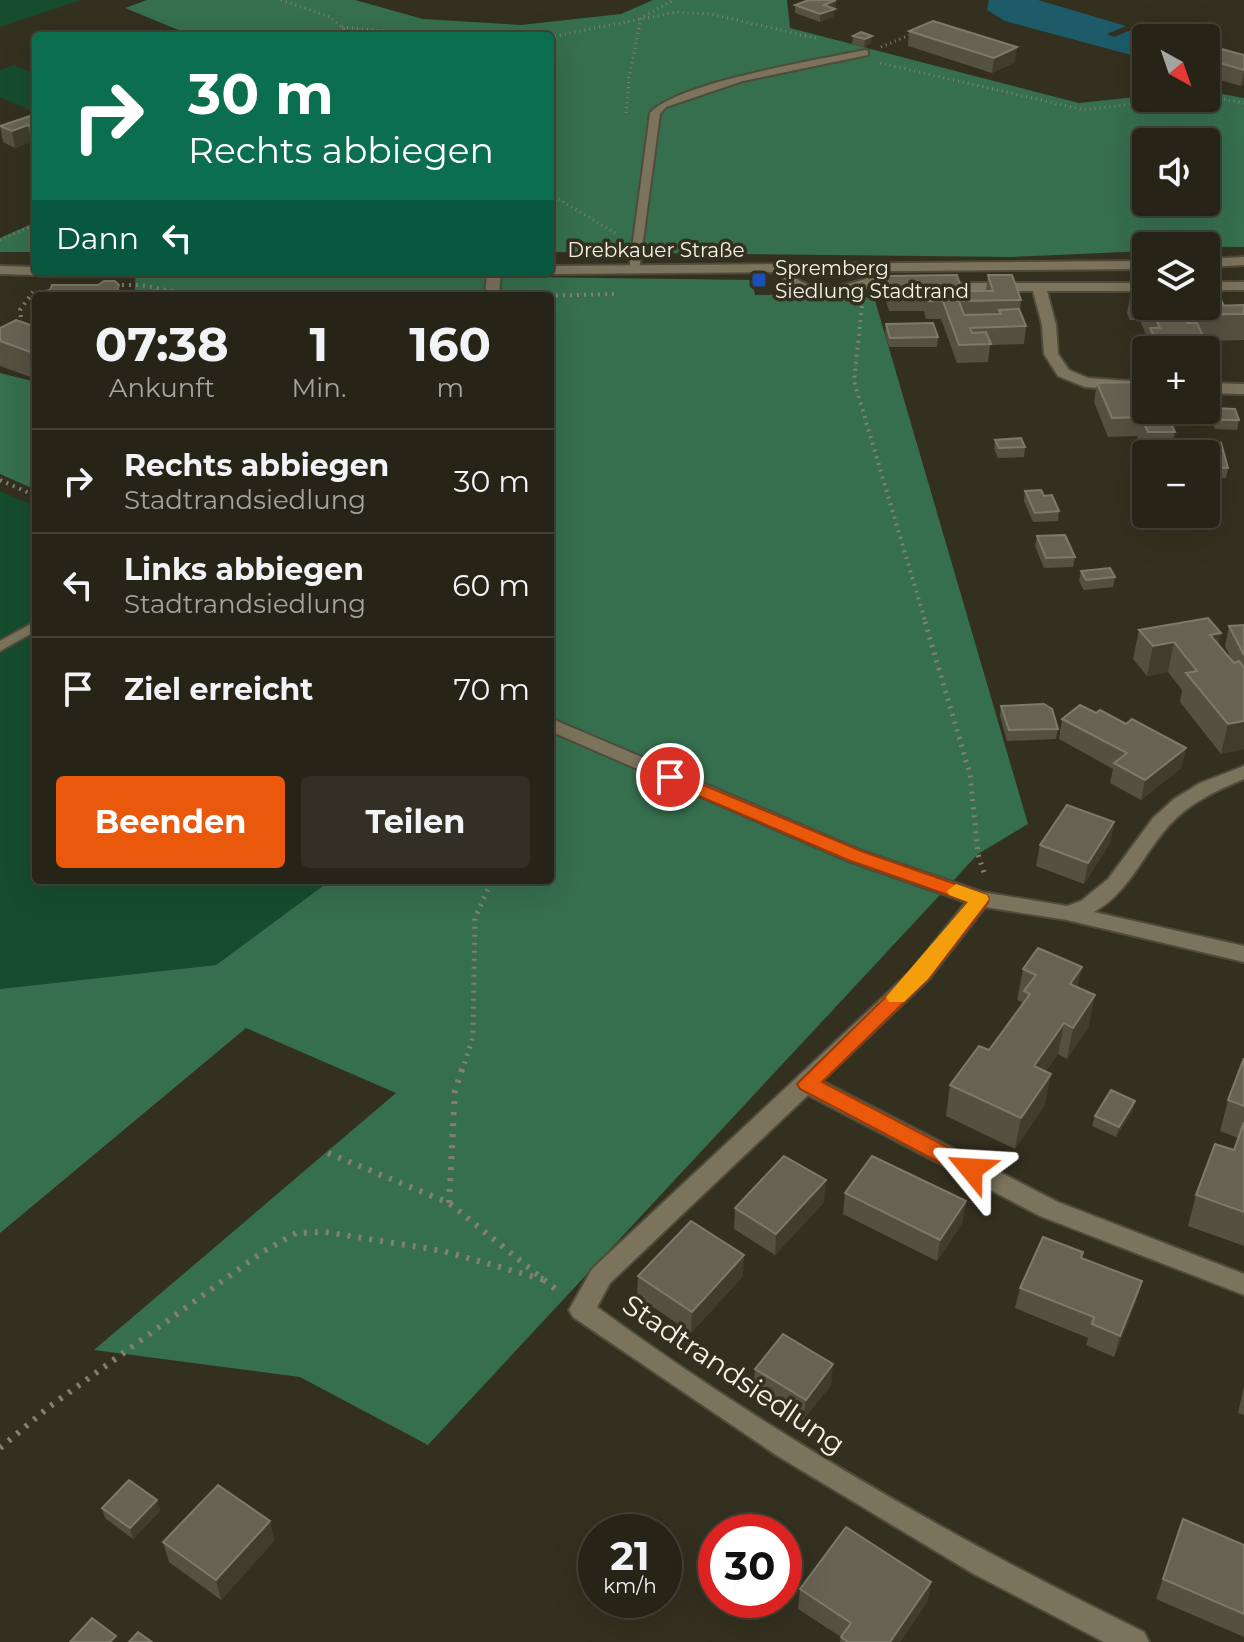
<!DOCTYPE html>
<html lang="de">
<meta charset="utf-8">
<style>
:root{--surface:#262417;--page:#323024;--text:#f1f3f6;--muted:#a4a4a1;--line:#424136;--accent:#ea580c}
body{margin:0;font-family:Montserrat,sans-serif;background:var(--page);color:var(--text);height:100vh;display:flex;flex-direction:column;font-size:30px;white-space:nowrap}
*{box-sizing:border-box;margin:0}
p{font-size:26px;color:var(--muted)}
.icon{flex:none;width:44px;height:44px;fill:none;stroke:currentColor;stroke-width:2;stroke-linecap:round;stroke-linejoin:round}
.map{position:relative;flex:1;overflow:hidden}
.panel{position:absolute;left:32px;top:292px;width:522px;height:592px;display:flex;flex-direction:column;background:var(--surface);border-radius:8px;box-shadow:0 8px 32px #0002,0 0 0 2px var(--line)}
.panel>*{flex:none}
.guide{position:absolute;left:32px;top:32px;width:522px;height:244px;border-radius:8px;box-shadow:0 8px 32px #0002,0 0 0 2px var(--line);background:#0b6e4f;color:#fff;overflow:hidden}
.needle{width:52px;rotate:140deg}
.controls{position:absolute;left:1132px;top:24px;display:grid;gap:16px}
.controls a{display:grid;place-items:center;width:88px;height:88px;border-radius:8px;background:var(--surface);box-shadow:0 8px 32px #0002,0 0 0 2px var(--line);font-size:40px}
.speed{position:absolute;left:578px;top:1514px;display:flex;gap:16px;font-size:40px;font-weight:700;text-align:center}
.speed>*{display:grid;place-content:center;width:104px;height:104px;border-radius:50%;background:var(--surface);box-shadow:0 8px 32px #0002,0 0 0 2px var(--line);line-height:1}
.speed small{font-size:20px;font-weight:400}
.speed .limit{border:12px solid #d22;background:#fff;color:#111}
.pin{position:absolute;display:grid;place-items:center;width:68px;height:68px;color:#fff;margin:-34px;border:4px solid #fff;border-radius:50%;box-shadow:0 2px 8px #0007}
.me{position:absolute;width:88px;margin:-44px;rotate:297deg;stroke-linejoin:round;filter:drop-shadow(0 0 6px #0008)}
.turn{display:flex;align-items:center;gap:28px;height:168px;padding:0 24px;font-size:36px}
.turn .icon{width:104px;height:104px;stroke-width:2.5}
.turn b{display:block;font-size:56px;line-height:68px}
.then{display:flex;align-items:center;height:76px;padding:0 24px;background:#0003;gap:16px;font-size:30px}
.eta{display:flex;justify-content:space-evenly;align-items:center;height:136px;text-align:center}
.eta b{font-size:48px;font-weight:700;line-height:56px}
.action{display:flex;gap:16px;margin-top:auto;padding:16px 24px}
.action a{flex:1;height:92px;border-radius:8px;background:var(--accent);color:#fff;font-size:32px;font-weight:700;line-height:92px;text-align:center}
.action a+a{background:var(--page);color:var(--text)}
ul{padding:0;list-style:none}
li{display:flex;align-items:center;gap:24px;height:104px;padding:0 24px;border-top:2px solid var(--line)}
li div{flex:1}
li b{display:block;font-size:30px}
li em{font-style:normal}
.map>svg:first-child{display:block}
.green{fill:#164c2e}
.forest{fill:#366f4d;fill-rule:evenodd}
.water{fill:#1d5b69}
.lines{fill:none;stroke-linecap:round;stroke-linejoin:round}
.service-casing{stroke:#4e4b3b;stroke-width:4}
.minor-casing{stroke:#4e4b3b;stroke-width:4}
.tertiary-casing{stroke:#4e4b3b;stroke-width:4}
.path-far3{stroke:#838072;stroke-width:3;stroke-dasharray:1 4;stroke-linecap:butt}
.path-far2{stroke:#838072;stroke-width:4;stroke-dasharray:2 5;stroke-linecap:butt}
.path-far1{stroke:#838072;stroke-width:5;stroke-dasharray:2 6;stroke-linecap:butt}
.path{stroke:#838072;stroke-width:6;stroke-dasharray:3 8;stroke-linecap:butt}
.service{fill:#7c735c;fill-rule:evenodd}
.minor{fill:#7c735c;fill-rule:evenodd}
.tertiary{fill:#7c735c;fill-rule:evenodd}
.wall{fill:#555141}
.shaded-wall{fill:#403d2c}
.building{fill:#666353;stroke:#7d7a6a;stroke-width:2}
.route{fill:#ea580c;stroke:#983908;stroke-width:2}
.slow{fill:#f59e0b}
.transit-dot{fill:#1a4fb4;stroke:#33301f;stroke-width:3}
.labels{text-anchor:middle;stroke-width:7;stroke-linejoin:round;paint-order:stroke}
.far-street-label{font-size:20px;fill:#f6f4e9;stroke:#33301f}
.far-poi-label{font-size:20px;fill:#f6f4e9;stroke:#33301f;text-anchor:start}
.near-street-label{font-size:28px;fill:#f6f4e9;stroke:#33301f}
</style>
<div class="map">
<svg width="1244" height="1642" viewBox="0 0 1244 1642">
<rect width="100%" height="100%" fill="#33301f"/>
<!-- green -->
<g class="green">
<path d="M0,0H81L0,27Z"/>
<path d="M14,65L36,75V113L0,97V70Z"/>
<path d="M0,491L36,507V880H331L216,965L0,989Z"/>
</g>
<!-- forest -->
<g class="forest">
<path d="M147,0H355L423,19L521,25L621,14L653,0H787L790,28L1079,103L1146,96L1206,98V91L1244,98V247L1146,246V251L1012,257L550,252V36H193L125,8ZM1146,142H1206V202H1146Z"/>
<path d="M36,222V252H0V238Z"/>
<path d="M136,272L752,280L755,295L817,294L819,299L874,297L1028,824L978,854L428,1445L300,1377L94,1350L396,1093L246,1028L0,1233V989L216,965L331,880H550V296H134Z"/>
<path d="M0,373L36,382V490L0,474Z"/>
</g>
<!-- water -->
<path class="water" d="M989,0H1038L1126,26L1107,34L1114,37L1139,27L1180,38H1146V59L1005,21L987,10Z"/>
<g class="lines">
<!-- service casing -->
<g class="service-casing">
<g id="service">
<path d="M865,50L868,51V55L743,81L666,107L660,114L639,270L629,272L650,113C676,83 821,59 865,50Z"/>
<path d="M778,267H786C807,300 847,285 877,275L883,278C855,300 796,303 776,269Z"/>
<path d="M36,621V631L0,651V641Z"/>
</g>
</g>
<!-- minor casing -->
<g class="minor-casing">
<g id="minor">
<path d="M871,264L876,265L882,275L906,283H1146V291H1047L1056,325L1058,354L1069,370L1088,378L1146,382V392L1085,387L1058,376L1044,354L1042,325L1033,291H905L872,281L864,268Z"/>
<path d="M487,272H501L499,296H485Z"/>
<rect x="1206" y="282" width="38" height="8"/>
<path d="M1206,383L1244,384V394L1206,393Z"/>
<path d="M550,718L862,851L982,892L1067,906L1081,901L1108,879L1153,818L1174,799L1200,783L1244,766V779C1215,791 1187,804 1166,829C1142,857 1128,893 1094,912L1244,946V962L1067,920L985,907L929,979L822,1081L1058,1202L1244,1274V1295L1040,1216L808,1095L610,1283L597,1307C767,1432 954,1539 1144,1632L1149,1642H1104L972,1573L776,1455L573,1317L569,1310L592,1269L913,969L966,902L848,861L550,731Z"/>
</g>
</g>
<!-- tertiary casing -->
<g class="tertiary-casing">
<g id="tertiary">
<path d="M1244,257V265L1206,267V259Z"/>
<path d="M1146,261V269L550,274L544,272H550V266Z"/>
<path d="M0,266L36,267V272H42L36,275L0,274Z"/>
</g>
</g>
<!-- path-far3 -->
<g class="path-far3">
<path d="M281,0L330,17L352,36"/>
<path d="M342,27L432,36"/>
<path d="M550,37L676,12L711,14L819,39"/>
<path d="M881,47L912,34"/>
<path d="M880,63L1084,110L1181,98H1217L1244,103"/>
<path d="M626,113L629,78L641,18L674,0"/>
<path d="M550,194L617,234"/>
<path d="M0,240L36,224"/>
</g>
<!-- path-far2 -->
<g class="path-far2">
<path d="M115,285H141L197,296"/>
<path d="M535,296L619,294"/>
<path d="M862,306L854,381L926,624"/>
<path d="M22,324L20,310L33,292"/>
<path d="M0,480L36,496"/>
</g>
<!-- path-far1 -->
<g class="path-far1">
<path d="M925,622L970,774L978,854L984,873"/>
<path d="M462,1071L473,1037L475,918L492,880"/>
</g>
<!-- path -->
<g class="path">
<path d="M328,1153L449,1203L559,1292"/>
<path d="M449,1203L455,1091L462,1069"/>
<path d="M0,1448L49,1407L261,1253L296,1233L325,1232L443,1251L545,1280"/>
</g>
<!-- service -->
<use href="#service" class="service"/>
<!-- minor -->
<use href="#minor" class="minor"/>
<!-- tertiary -->
<use href="#tertiary" class="tertiary"/>
</g>
<!-- wall -->
<g class="wall">
<path d="M836,0L835,8H834V16L820,22L795,13V5Z"/>
<path d="M909,31L1015,62L992,73L908,46Z"/>
<path d="M861,32L871,43L864,47L852,44L853,36Z"/>
<path d="M1206,55H1244V84L1241,86L1206,76Z"/>
<path d="M36,114V144L31,142L15,148L3,142L0,126Z"/>
<path d="M988,275L1021,300L1020,312L1026,326L1024,344L990,345L988,362L957,363L941,319H926L924,311H889L884,294L886,276L962,291H986Z"/>
<path d="M1146,286V306H1206V287L1223,304V305H1244V340L1206,341L1208,347L1206,359V350H1146L1148,340L1140,320H1130L1127,313L1132,287Z"/>
<path d="M886,324L938,337L937,347H889L885,333Z"/>
<path d="M36,327V379L0,366V328Z"/>
<path d="M1097,383L1175,432L1171,451H1144L1137,436L1108,437L1094,402Z"/>
<path d="M1213,408L1239,420L1237,430L1215,429L1211,418Z"/>
<path d="M995,440L1025,447L1024,457L998,458L994,449Z"/>
<path d="M1197,442L1228,468L1226,478L1206,477V454L1196,453Z"/>
<path d="M1025,491L1044,496L1059,511L1058,521L1033,522L1024,501Z"/>
<path d="M1037,536L1075,557L1073,567L1044,568L1035,546Z"/>
<path d="M1081,571L1115,577L1113,587L1084,590L1079,581Z"/>
<path d="M1244,625V749L1221,754L1180,702L1182,690L1168,672L1147,676L1133,659L1139,630L1221,633L1218,645L1232,660L1225,646L1229,626Z"/>
<path d="M1001,706L1058,729L1056,739L1007,741L1000,716Z"/>
<path d="M1096,713L1186,748L1181,768L1141,800L1110,783L1113,769L1059,739L1062,719Z"/>
<path d="M1114,822L1110,843L1084,884L1036,866L1040,845Z"/>
<path d="M1023,969L1077,987L1089,1026L1067,1059L1058,1054L1045,1072V1105L1015,1149L946,1116L950,1085L989,1050L1021,1006L1022,1002L1017,1000Z"/>
<path d="M1244,1058V1246L1188,1226L1196,1195L1234,1150L1238,1138L1220,1131L1228,1100Z"/>
<path d="M1135,1101L1132,1112L1116,1137L1092,1126L1095,1116Z"/>
<path d="M845,1193L966,1201L962,1223L937,1261L843,1214Z"/>
<path d="M824,1202L775,1255L734,1229L735,1208Z"/>
<path d="M1082,1258L1142,1281L1136,1302L1114,1357L1086,1345L1088,1338L1015,1308L1020,1288Z"/>
<path d="M638,1276H743L691,1333L637,1296Z"/>
<path d="M755,1369L831,1385L803,1420L753,1389Z"/>
<path d="M1244,1386V1415L1238,1413Z"/>
<path d="M157,1500L160,1511L133,1539L105,1518L102,1508Z"/>
<path d="M1183,1519L1244,1545V1637L1156,1599Z"/>
<path d="M270,1521L274,1541L221,1600L169,1562L163,1542Z"/>
<path d="M931,1582L927,1602L900,1642H840L841,1637L798,1609L800,1589Z"/>
</g>
<!-- shaded-wall -->
<g class="shaded-wall">
<path d="M836,0L835,8L823,12L824,5Z"/>
<path d="M835,9L834,16L820,22V14Z"/>
<path d="M872,36L871,43L864,47L865,39Z"/>
<path d="M1017,47L1015,62L992,73L994,58Z"/>
<path d="M1244,71V84L1241,86Z"/>
<path d="M28,125L31,142L15,148L12,131Z"/>
<path d="M119,285L121,296H115Z"/>
<path d="M36,351V368L33,353Z"/>
<path d="M1221,633L1214,662L1210,635Z"/>
<path d="M1174,642L1168,672L1147,676L1153,646Z"/>
<path d="M1244,721V749L1221,754L1228,724Z"/>
<path d="M1186,748L1181,768L1141,800L1145,780Z"/>
<path d="M1114,822L1110,843L1084,884L1088,863Z"/>
<path d="M1082,967L1075,998L1070,984Z"/>
<path d="M1095,995L1089,1026L1067,1059L1073,1028Z"/>
<path d="M1064,1023L1058,1054L1028,1097L1034,1066Z"/>
<path d="M1051,1074L1045,1105L1015,1149L1021,1118Z"/>
<path d="M1135,1101L1132,1112L1116,1137L1119,1127Z"/>
<path d="M826,1180L824,1202L775,1255L776,1234Z"/>
<path d="M966,1201L962,1223L937,1261L940,1240Z"/>
<path d="M744,1255L743,1276L691,1333L692,1312Z"/>
<path d="M1142,1281L1136,1302L1114,1357L1120,1336Z"/>
<path d="M833,1364L831,1385L803,1420L806,1400Z"/>
<path d="M157,1500L160,1511L133,1539L130,1528Z"/>
<path d="M270,1521L274,1541L221,1600L216,1580Z"/>
<path d="M931,1582L927,1602L900,1642H890Z"/>
</g>
<!-- building -->
<g class="building">
<path d="M809,0H836L824,5L835,9L820,14L795,5Z"/>
<path d="M933,21L1017,47L994,58L909,31Z"/>
<path d="M861,32L872,36L865,39L853,36Z"/>
<path d="M1218,48L1244,55V70L1206,59V55Z"/>
<path d="M36,114V129L28,125L12,131L0,126Z"/>
<path d="M957,275L962,291H993L988,275H1012L1021,300L959,301L964,315L1001,314L999,310L1019,309L1026,326L970,328L972,333L986,332L991,344L959,345L943,301H928L926,293H891L886,276Z"/>
<path d="M104,281H115L119,285L115,296H37L39,292L50,290L52,285H98Z"/>
<path d="M1146,286V298L1144,294H1135L1132,287Z"/>
<path d="M1206,287H1214L1223,304H1208L1206,300Z"/>
<path d="M1206,300L1209,306L1244,305V314L1183,315L1187,323H1197L1208,347H1159L1150,328H1160L1150,306H1206Z"/>
<path d="M16,320L36,327V351L33,353L0,341V328Z"/>
<path d="M933,323L938,337L890,338L886,324Z"/>
<path d="M1146,382V410H1165L1175,432H1148L1141,417L1112,418L1097,383Z"/>
<path d="M1213,408L1235,409L1239,420H1217Z"/>
<path d="M1021,438L1025,447L999,448L995,440Z"/>
<path d="M1197,442L1221,443L1228,468L1206,467V454H1183H1200Z"/>
<path d="M1041,490L1044,496L1052,495L1059,511L1035,513L1025,491Z"/>
<path d="M1065,535L1075,557L1046,558L1037,536Z"/>
<path d="M1110,568L1115,577L1086,580L1081,571Z"/>
<path d="M1208,618L1221,633L1210,635L1234,663L1239,661L1244,668V721L1228,724L1186,673L1197,671L1174,642L1153,646L1139,630Z"/>
<path d="M1244,625V655L1229,626Z"/>
<path d="M1044,704L1052,709L1058,729L1009,730L1001,706Z"/>
<path d="M1080,705L1096,713L1100,710L1126,724L1132,719L1186,748L1145,780L1114,763L1127,753L1062,719Z"/>
<path d="M1067,805L1114,822L1088,863L1040,845Z"/>
<path d="M1038,948L1082,967L1070,984L1095,995L1073,1028L1064,1023L1034,1066L1051,1074L1021,1118L950,1085L979,1046L989,1050L1030,994L1024,991L1036,975L1023,969Z"/>
<path d="M1244,1058V1106L1228,1100Z"/>
<path d="M1111,1090L1135,1101L1119,1127L1095,1116Z"/>
<path d="M1244,1122V1212L1196,1195L1215,1144L1234,1150Z"/>
<path d="M784,1156L826,1180L776,1234L735,1208Z"/>
<path d="M872,1156L966,1201L940,1240L845,1193Z"/>
<path d="M691,1221L744,1255L692,1312L638,1276Z"/>
<path d="M1043,1237L1083,1252L1081,1258L1142,1281L1120,1336L1092,1324L1094,1317L1020,1288Z"/>
<path d="M783,1334L833,1364L806,1400L755,1369Z"/>
<path d="M129,1480L157,1500L130,1528L102,1508Z"/>
<path d="M218,1485L270,1521L216,1580L163,1542Z"/>
<path d="M1183,1519L1244,1545V1614L1163,1579Z"/>
<path d="M846,1527L931,1582L890,1642H848L841,1637L851,1623L800,1589Z"/>
<path d="M92,1618L116,1636L110,1642H70Z"/>
<path d="M138,1632L152,1642H129Z"/>
</g>
<!-- route -->
<path class="route" d="M670,771L861,851L987,895L989,899L987,904L928,979L822,1082L978,1163L981,1169L978,1175L971,1178L963,1175L800,1089L797,1084L914,969L968,902L848,860L664,781L661,777Z"/>
<!-- slow -->
<path class="slow" d="M956,884L987,895L989,899L928,979L904,1002H889L886,997L968,902L949,895L947,891Z"/>
<!-- markers -->
<rect class="transit-dot" x="751" y="272" width="16" height="16" rx="4"/>
<g class="labels">
<!-- far-street labels -->
<g class="far-street-label">
<text x="656" y="257">Drebkauer Straße</text>
</g>
<!-- far-poi labels -->
<g class="far-poi-label">
<text x="775" y="275">Spremberg<tspan x="775" dy="23">Siedlung Stadtrand</tspan></text>
</g>
<!-- near-street labels -->
<g class="near-street-label">
<text transform="translate(734 1374) rotate(34)" y="10">Stadtrandsiedlung</text>
</g>
</g>
</svg>
<div class="controls">
<a><svg class="needle" viewBox="-14 -14 28 28"><path d="M0-13l5 13h-10z" fill="#e53935"/><path d="M0 13l5-13h-10z" fill="#a4a4a1"/></svg></a>
<a><svg class="icon" aria-label="sound" viewBox="0 0 24 24"><path d="M4 9h4l5-4v14l-5-4H4zM17 9q2 3 0 6"/></svg></a>
<a><svg class="icon" aria-label="layers" viewBox="0 0 24 24"><path d="M12 4l9 5-9 5-9-5zM3 14l9 5 9-5"/></svg></a>
<a>+</a>
<a>−</a>
</div>
<div class="speed"><div>21<small>km/h</small></div><div class="limit">30</div></div>
<div class="pin" style="left:670px;top:777px;background:#d93025"><svg class="icon" aria-label="arrive" viewBox="0 0 24 24"><path d="M6 21V4h12l-3 4 3 4H6"/></svg></div>
<svg class="me" style="left:971px;top:1169px" viewBox="-20 -20 40 40"><path d="M0-17L14 15 0 8-14 15z" fill="#ea580c" stroke="#fff" stroke-width="4"/></svg>
<div class="guide">
<div class="turn"><svg class="icon" aria-label="right" viewBox="0 0 24 24"><path d="M7 20v-9h11M14 6l5 5-5 5"/></svg><div><b>30 m</b>Rechts abbiegen</div></div>
<div class="then">Dann<svg class="icon" aria-label="left" viewBox="0 0 24 24"><path d="M17 20v-9H6M10 6l-5 5 5 5"/></svg></div>
</div>
<section class="panel">
<div class="eta">
<div><b>07:38</b><p>Ankunft</p></div>
<div><b>1</b><p>Min.</p></div>
<div><b>160</b><p>m</p></div>
</div>
<ul>
<li><svg class="icon" aria-label="right" viewBox="0 0 24 24"><path d="M7 20v-9h11M14 6l5 5-5 5"/></svg><div><b>Rechts abbiegen</b><p>Stadtrandsiedlung</p></div><em>30 m</em></li>
<li><svg class="icon" aria-label="left" viewBox="0 0 24 24"><path d="M17 20v-9H6M10 6l-5 5 5 5"/></svg><div><b>Links abbiegen</b><p>Stadtrandsiedlung</p></div><em>60 m</em></li>
<li><svg class="icon" aria-label="arrive" viewBox="0 0 24 24"><path d="M6 21V4h12l-3 4 3 4H6"/></svg><div><b>Ziel erreicht</b></div><em>70 m</em></li>
</ul>
<div class="action"><a>Beenden</a><a>Teilen</a></div>
</section>
</div>
